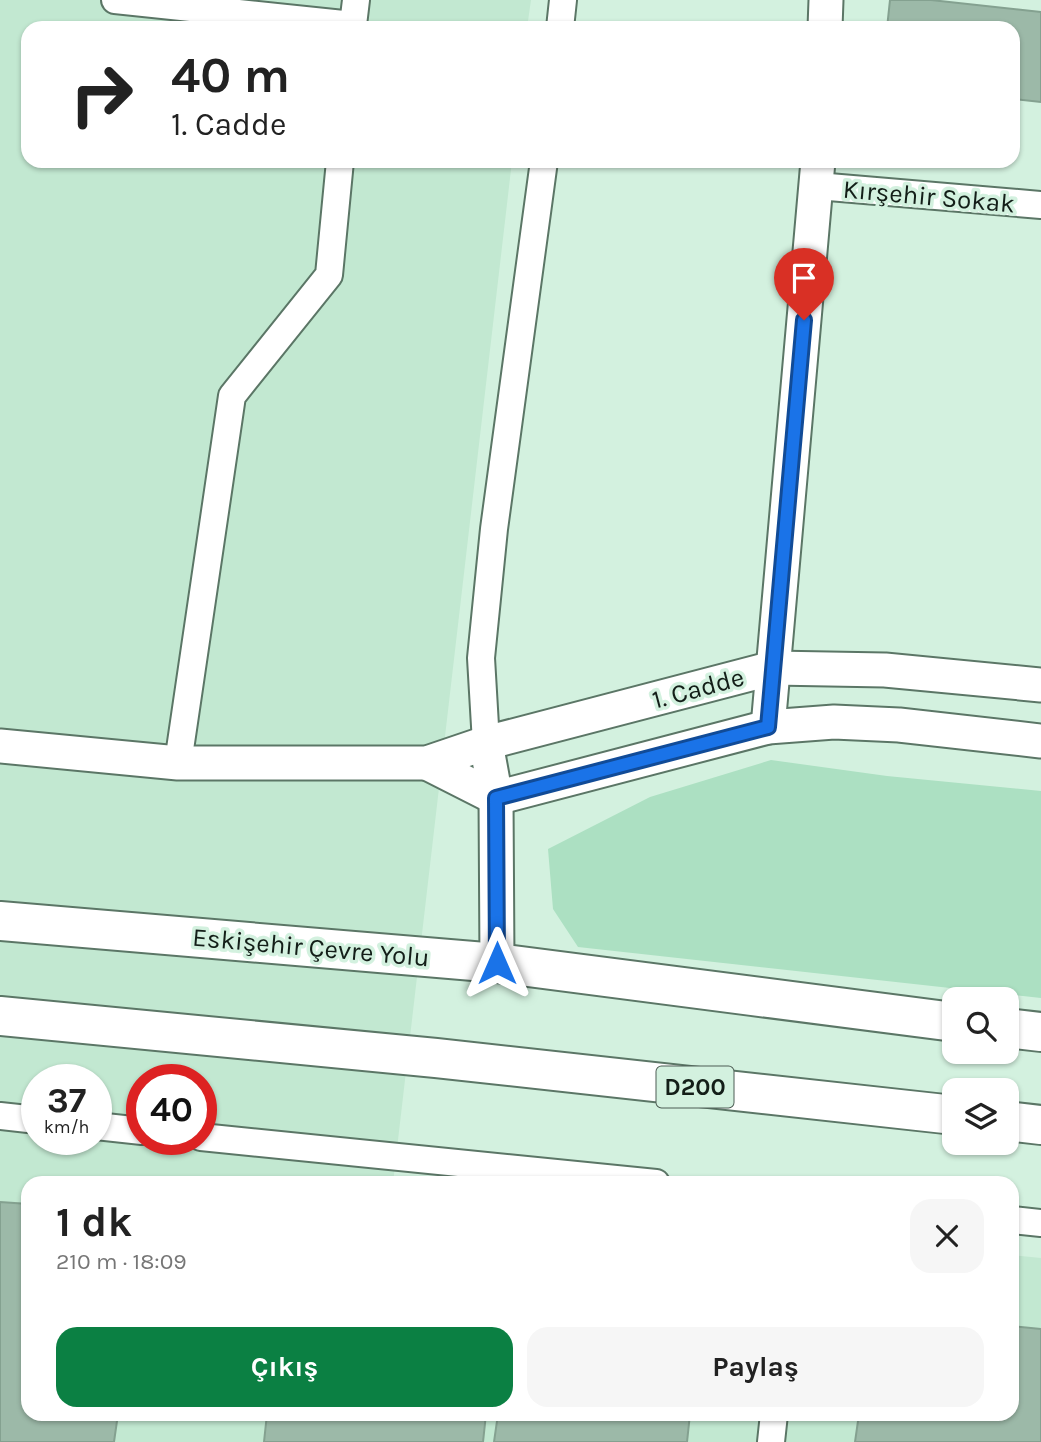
<!DOCTYPE html>
<html lang="tr">
<meta charset="utf-8">
<style>
:root{--surface:#fff;--page:#f6f6f6;--text:#222;--muted:#767676;--accent:#0b8043}
body{margin:0;font-family:Karla,sans-serif;background:var(--page);color:var(--text);height:100vh;display:flex;flex-direction:column;font-size:26px;white-space:nowrap}
*{box-sizing:border-box;margin:0}
p{font-size:23px;color:var(--muted)}
.icon{flex:none;width:38px;height:38px;fill:none;stroke:currentColor;stroke-width:2;stroke-linecap:round;stroke-linejoin:round}
.map{position:relative;flex:1;overflow:hidden}
.sheet{position:absolute;left:21px;top:1176px;width:998px;height:245px;display:flex;flex-direction:column;background:var(--surface);border-radius:21px;box-shadow:0 2px 5px #0004}
.sheet>*{flex:none}
.banner{position:absolute;left:21px;top:21px;width:999px;height:147px;border-radius:21px;box-shadow:0 2px 5px #0004;background:#fff;color:var(--text);overflow:hidden}
.controls{position:absolute;left:942px;top:987px;display:grid;gap:14px}
.controls a{display:grid;place-items:center;width:77px;height:77px;border-radius:14px;background:var(--surface);box-shadow:0 2px 5px #0004;font-size:35px}
.speed{position:absolute;left:21px;top:1064px;display:flex;gap:14px;font-size:35px;font-weight:700;text-align:center}
.speed>*{display:grid;place-content:center;width:91px;height:91px;border-radius:50%;background:var(--surface);box-shadow:0 2px 5px #0004;line-height:1}
.speed small{font-size:18px;font-weight:400}
.speed .limit{border:10px solid #d22;background:#fff;color:#111}
.pin{position:absolute;display:grid;place-items:center;width:60px;height:60px;color:#fff;margin:-72px -30px;border-radius:50% 50% 50% 0;rotate:-45deg;box-shadow:0 0 7px #0007}
.pin .icon{rotate:45deg}
.me{position:absolute;width:77px;margin:-38px;rotate:0deg;stroke-linejoin:round;filter:drop-shadow(0 0 5px #0008)}
.turn{display:flex;align-items:center;gap:24px;height:147px;padding:0 35px;font-size:32px}
.turn .icon{width:91px;height:91px;stroke-width:2.5}
.turn b{display:block;font-size:49px;line-height:60px}
.round{display:grid;place-items:center;flex:none;width:74px;height:74px;border-radius:21px;background:var(--page)}
.head{display:flex;align-items:center;justify-content:space-between;height:119px;padding:0 35px}
h1{font-size:42px;font-weight:700;line-height:52px}
.primary-button{display:flex;gap:14px;margin-top:auto;padding:14px 35px}
.primary-button a{flex:1;height:80px;border-radius:21px;background:var(--accent);color:#fff;font-size:28px;font-weight:700;line-height:80px;text-align:center}
.primary-button a+a{background:var(--page);color:var(--text)}
.map>svg:first-child{display:block}
.built{fill:#c2e8d1;fill-rule:evenodd}
.green{fill:#ace0c2}
.building{fill:#9cb9a8;stroke:#84a190;stroke-width:2}
.lines{fill:none;stroke-linecap:round;stroke-linejoin:round}
.minor-casing{stroke:#5b7666;stroke-width:30}
.tertiary-casing{stroke:#5b7666;stroke-width:37}
.trunk-casing{stroke:#5b7666;stroke-width:42}
.minor{stroke:#fff;stroke-width:26}
.tertiary{stroke:#fff;stroke-width:33}
.trunk{stroke:#fff;stroke-width:38}
.route-casing{stroke:#114b97;stroke-width:18}
.route{stroke:#1a73e8;stroke-width:12}
.labels{text-anchor:middle;stroke-width:7;stroke-linejoin:round;paint-order:stroke}
.shield{fill:#d3f1df;stroke:#4d5d54;stroke-width:2}
.shield-label{font-size:24px;font-weight:bold;fill:#131e18}
.street-label{font-size:26px;fill:#131e18;stroke:#d3f1df}
</style>
<div class="map">
<svg width="1041" height="1442" viewBox="0 0 1041 1442">
<rect width="100%" height="100%" fill="#d3f1df"/>
<!-- built -->
<path class="built" d="M0,0H531L527,28H28V161H512L393,1183H28V1414H1012V1255L1041,1258V1442H0ZM37,1080H96V1139H37ZM142,1080H201V1139H142Z"/>
<!-- green -->
<path class="green" d="M771,760L887,776L1041,791V998L578,947L553,909L548,849L650,797Z"/>
<!-- building -->
<g class="building">
<path d="M890,0H931L1041,12V102L1013,99V28H887Z"/>
<path d="M0,1202L28,1204V1414H118L114,1442H0Z"/>
<path d="M1012,1326L1041,1329V1442H855L859,1414H1012Z"/>
<path d="M267,1414H486L483,1442H264Z"/>
<path d="M498,1414H690L687,1442H494Z"/>
</g>
<g class="lines">
<!-- minor casing -->
<g class="minor-casing">
<g id="minor">
<path d="M115,0L353,25L356,0"/>
<path d="M560,28L563,0"/>
<path d="M817,186L1041,205"/>
<path d="M486,743L481,658L494,529L544,161"/>
<path d="M178,763L232,396L329,275L340,161"/>
<path d="M0,1116L37,1120"/>
<path d="M96,1126L142,1131"/>
<path d="M201,1137L656,1183"/>
<path d="M1012,1220L1041,1223"/>
<path d="M771,1442L774,1414"/>
</g>
</g>
<!-- tertiary casing -->
<g class="tertiary-casing">
<g id="tertiary">
<path d="M825,28L826,0"/>
<path d="M768,727L818,161"/>
<path d="M486,743L496,798L497,963"/>
<path d="M0,746L178,763H427L486,743L773,668L885,670L1041,685"/>
<path d="M427,763L496,798L768,727L834,722L899,725L1041,741"/>
</g>
</g>
<!-- trunk casing -->
<g class="trunk-casing">
<g id="trunk">
<path d="M0,921L497,963L954,1022"/>
<path d="M0,1016L436,1058L954,1115"/>
<path d="M1006,1028L1041,1032"/>
<path d="M1006,1121L1041,1125"/>
</g>
</g>
<!-- minor -->
<use href="#minor" class="minor"/>
<!-- tertiary -->
<use href="#tertiary" class="tertiary"/>
<!-- trunk -->
<use href="#trunk" class="trunk"/>
</g>
<g class="lines">
<!-- route casing -->
<g class="route-casing">
<path id="route" d="M497,963L496,798L768,727L804,320"/>
</g>
<!-- route -->
<use href="#route" class="route"/>
</g>
<g class="labels">
<!-- shield labels -->
<rect class="shield" x="656.5" y="1066.5" width="77" height="41" rx="5"/>
<g class="shield-label">
<text x="695" y="1095">D200</text>
</g>
<!-- street labels -->
<g class="street-label">
<text transform="translate(929 196) rotate(5)" y="9">Kırşehir Sokak</text>
<text transform="translate(698 688) rotate(-15)" y="9">1. Cadde</text>
<text transform="translate(311 947) rotate(5)" y="9">Eskişehir Çevre Yolu</text>
</g>
</g>
</svg>
<div class="controls">
<a><svg class="icon" aria-label="search" viewBox="0 0 24 24"><circle cx="10" cy="10" r="6"/><path d="M15 15l6 6"/></svg></a>
<a><svg class="icon" aria-label="layers" viewBox="0 0 24 24"><path d="M12 4l9 5-9 5-9-5zM3 14l9 5 9-5"/></svg></a>
</div>
<div class="speed"><div>37<small>km/h</small></div><div class="limit">40</div></div>
<div class="pin" style="left:804px;top:320px;background:#d93025"><svg class="icon" aria-label="arrive" viewBox="0 0 24 24"><path d="M6 21V4h12l-3 4 3 4H6"/></svg></div>
<svg class="me" style="left:497px;top:963px" viewBox="-20 -20 40 40"><path d="M0-17L14 15 0 8-14 15z" fill="#1a73e8" stroke="#fff" stroke-width="4"/></svg>
<div class="banner">
<div class="turn"><svg class="icon" aria-label="right" viewBox="0 0 24 24"><path d="M7 20v-9h11M14 6l5 5-5 5"/></svg><div><b>40 m</b>1. Cadde</div></div>
</div>
<section class="sheet">
<div class="head"><div><h1>1 dk</h1><p>210 m · 18:09</p></div><a class="round"><svg class="icon" aria-label="close" viewBox="0 0 24 24"><path d="M6 6l12 12M18 6L6 18"/></svg></a></div>
<div class="primary-button"><a>Çıkış</a><a>Paylaş</a></div>
</section>
</div>
